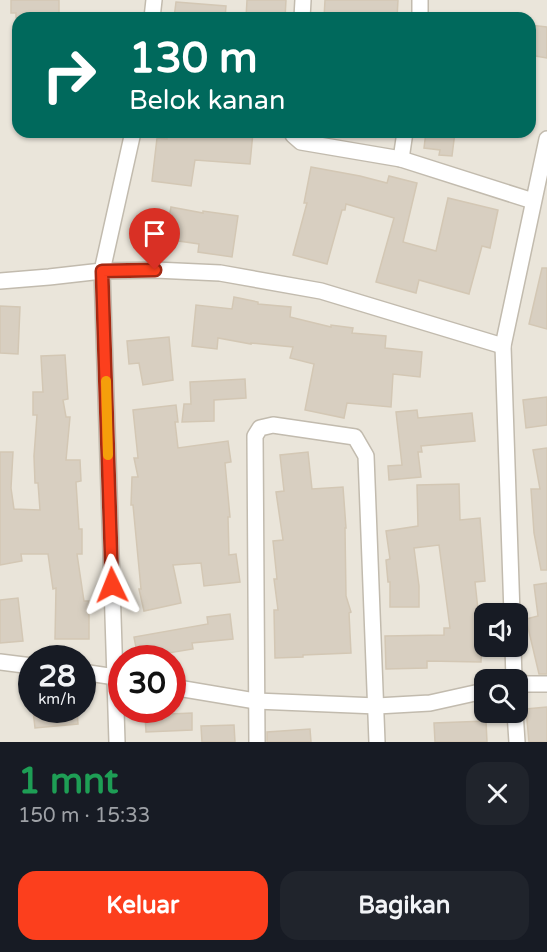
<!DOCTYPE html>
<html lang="id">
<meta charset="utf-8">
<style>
:root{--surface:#171b24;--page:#20242c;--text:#f1f3f6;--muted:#9ea1a6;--accent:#fc3f1d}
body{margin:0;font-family:"Varela Round",sans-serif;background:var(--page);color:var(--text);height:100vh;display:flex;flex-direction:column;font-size:22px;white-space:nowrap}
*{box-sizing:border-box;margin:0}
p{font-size:20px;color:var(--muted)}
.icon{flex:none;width:33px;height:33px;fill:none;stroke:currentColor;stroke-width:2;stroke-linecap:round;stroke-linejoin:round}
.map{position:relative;height:742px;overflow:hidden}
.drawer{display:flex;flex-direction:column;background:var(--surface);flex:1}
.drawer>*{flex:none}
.guide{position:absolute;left:12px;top:12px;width:524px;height:126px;border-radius:18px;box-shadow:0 2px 4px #0004;background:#00695c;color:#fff;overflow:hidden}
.buttons{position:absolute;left:474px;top:603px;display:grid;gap:12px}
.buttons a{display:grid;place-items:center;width:54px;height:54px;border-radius:12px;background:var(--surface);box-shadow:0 2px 4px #0004;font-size:30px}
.speed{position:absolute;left:18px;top:645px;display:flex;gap:12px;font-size:30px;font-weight:700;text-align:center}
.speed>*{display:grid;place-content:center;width:78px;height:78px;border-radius:50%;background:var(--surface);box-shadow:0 2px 4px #0004;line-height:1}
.speed small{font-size:15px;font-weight:400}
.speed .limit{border:9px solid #d22;background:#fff;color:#111}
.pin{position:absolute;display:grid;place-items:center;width:51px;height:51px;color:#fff;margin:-62px -26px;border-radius:50% 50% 50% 0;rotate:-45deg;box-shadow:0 0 6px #0007}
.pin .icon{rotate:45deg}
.me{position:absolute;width:66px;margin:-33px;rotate:358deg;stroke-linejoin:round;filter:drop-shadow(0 0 4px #0008)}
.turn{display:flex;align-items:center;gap:21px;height:126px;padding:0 18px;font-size:27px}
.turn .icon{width:78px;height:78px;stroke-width:2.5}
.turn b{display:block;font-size:42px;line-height:51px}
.round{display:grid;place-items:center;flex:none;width:63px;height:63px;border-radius:18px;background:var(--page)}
.summary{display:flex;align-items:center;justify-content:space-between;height:102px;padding:0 18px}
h1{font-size:36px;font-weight:700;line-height:45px;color:#1e9e55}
.action{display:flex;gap:12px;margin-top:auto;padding:12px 18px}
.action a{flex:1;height:69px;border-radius:18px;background:var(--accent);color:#fff;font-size:24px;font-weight:700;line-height:69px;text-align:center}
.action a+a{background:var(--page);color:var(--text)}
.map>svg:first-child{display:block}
.residential{fill:#eae5da;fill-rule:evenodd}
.building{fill:#d8cfc1;stroke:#d3c7b4;stroke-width:1.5}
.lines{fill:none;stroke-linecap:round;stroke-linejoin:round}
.minor-casing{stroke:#c2bbae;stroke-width:18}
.minor{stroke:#fff;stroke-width:15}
.route-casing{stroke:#a42913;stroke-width:15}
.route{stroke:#fc3f1d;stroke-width:10}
.slow{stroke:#f59e0b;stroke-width:10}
</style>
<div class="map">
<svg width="547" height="742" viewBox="0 0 547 742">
<rect width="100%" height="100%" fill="#f6f3ec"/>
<!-- residential -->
<path class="residential" d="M0,0H547V742H0ZM18,18H530V132H18ZM484,614H518V646H484ZM32,658H82V710H32ZM122,658H172V710H122ZM484,680H518V712H484Z"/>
<!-- building -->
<g class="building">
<path d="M11,0H59V18H16V13H11Z"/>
<path d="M247,0H286L285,18H246Z"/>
<path d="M325,0H398L397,18H324Z"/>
<path d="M176,2L226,6L225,18H174Z"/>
<path d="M530,25L547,27V58L530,55Z"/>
<path d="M167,132H253L250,164L195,160L191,186L152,181L157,138L167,139Z"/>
<path d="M426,132H455L452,156L439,155L440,150L424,148Z"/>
<path d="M311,167L360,176L387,183L389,176L417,183L403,242L436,251L448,198L498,210L490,248L482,246L469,294L419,280L416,293L376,282L394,218L346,204L345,210H342L327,264L293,255L307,203H304Z"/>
<path d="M171,207L203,213V211L238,216L232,257L198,252L199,244L165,239Z"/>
<path d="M542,268H547V329L529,324Z"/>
<path d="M234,297L258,302V304L291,307L290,317L331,327V325L353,328L352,333L386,336L385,348L422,352L420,377L393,374L391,407L347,403L344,418L305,410L314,364L290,358L293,347L251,343V344L218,338L217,349L192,346L196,305L232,309Z"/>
<path d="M0,306L20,307L18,354L0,353Z"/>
<path d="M169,337L173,380L143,385L139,363L129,364L127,341Z"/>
<path d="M65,355L68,399L63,400L66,417H70L66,460H80L81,481L76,482L79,529H82V554H77L84,601H89V639H55L56,588L53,589L48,554H21L22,561L0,565V452H13L11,488L14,509L40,510L38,483H35L34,456L37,415H33V392H43L41,356Z"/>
<path d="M245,379L246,398L214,400V421L182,422L184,404H191L190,382Z"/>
<path d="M547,397V425L526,428L523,400Z"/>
<path d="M176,405L178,422H175L178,448L228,441L231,462L225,463L230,517H228L229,555L236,554L240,582L204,586L201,563L173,565L181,603L144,611L139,589H141L133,505H131L132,477H138L134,458H138L133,410Z"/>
<path d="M417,410L418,418L472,413L475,441L421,446L422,452H418L421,477L389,480L388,466L402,465L396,412Z"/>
<path d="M547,448V570H541L534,533L531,489H540L533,450Z"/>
<path d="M308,452L312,489L343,487L346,528H345L346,596L351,612L349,613L351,653L303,655V657L275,658L274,610H278L274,579H277L273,541L283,540L276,492L284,491L280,455Z"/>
<path d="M459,484L460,520L480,518L485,581L475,582L480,628H482L481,662L427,661V668L386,669L385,636L444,635V628H450L439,545L414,548L419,586V607H390V582H388L386,560L390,559L386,531L418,526L417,485Z"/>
<path d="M547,583V674H539L526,619L538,616L534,585Z"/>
<path d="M18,598L23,641L0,643V600Z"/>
<path d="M230,614L233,639L192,643L193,649L138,658L134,637L208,624L207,617Z"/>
<path d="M547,707V742H529L526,709Z"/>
<path d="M33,710H77L78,724L35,728Z"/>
<path d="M192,713V730L146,732L145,715Z"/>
<path d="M486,721L487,742H435L434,723Z"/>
<path d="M234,725L235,742H202L201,726Z"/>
<path d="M310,729L311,742H267V732Z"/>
</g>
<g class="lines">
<!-- minor casing -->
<g class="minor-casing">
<g id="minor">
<path d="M152,18L154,0"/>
<path d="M302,18L303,0"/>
<path d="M420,18V0"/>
<path d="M292,132L293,135L301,142L401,159L533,201"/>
<path d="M401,159L405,132"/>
<path d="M0,281L49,277L102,271L155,270L220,273L321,291L503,346"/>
<path d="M512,614L503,346L547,139"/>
<path d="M513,646L514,680"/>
<path d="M0,662L32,666"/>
<path d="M82,672L122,678"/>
<path d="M518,684H547"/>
<path d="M172,687L256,701L377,706L430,703L484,691"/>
<path d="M515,712L517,742"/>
<path d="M117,742L102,271L133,132"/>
<path d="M257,742L255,436L260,428L273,425L355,437L366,456L377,742"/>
</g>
</g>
<!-- minor -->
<use href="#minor" class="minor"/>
</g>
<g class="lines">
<!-- route casing -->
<g class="route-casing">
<path id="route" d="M112,585L102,271L155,270"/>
</g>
<!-- route -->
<use href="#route" class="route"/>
<!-- slow -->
<path class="slow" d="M106,381L108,455"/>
</g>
</svg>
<div class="buttons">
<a><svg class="icon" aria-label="sound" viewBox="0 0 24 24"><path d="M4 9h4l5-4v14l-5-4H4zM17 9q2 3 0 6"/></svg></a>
<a><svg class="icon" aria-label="search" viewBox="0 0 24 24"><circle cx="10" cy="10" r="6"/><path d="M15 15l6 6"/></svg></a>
</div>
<div class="speed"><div>28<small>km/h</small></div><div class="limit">30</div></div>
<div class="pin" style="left:155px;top:270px;background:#d93025"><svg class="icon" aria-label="arrive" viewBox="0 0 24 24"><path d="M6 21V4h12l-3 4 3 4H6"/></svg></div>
<svg class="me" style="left:112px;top:585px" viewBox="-20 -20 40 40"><path d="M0-17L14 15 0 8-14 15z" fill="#fc3f1d" stroke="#fff" stroke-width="4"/></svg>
<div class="guide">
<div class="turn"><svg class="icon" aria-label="right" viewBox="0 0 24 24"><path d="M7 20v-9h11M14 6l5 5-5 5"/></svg><div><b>130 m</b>Belok kanan</div></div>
</div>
</div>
<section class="drawer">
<div class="summary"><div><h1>1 mnt</h1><p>150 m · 15:33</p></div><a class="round"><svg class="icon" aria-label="close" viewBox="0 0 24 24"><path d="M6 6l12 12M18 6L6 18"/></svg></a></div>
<div class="action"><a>Keluar</a><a>Bagikan</a></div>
</section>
